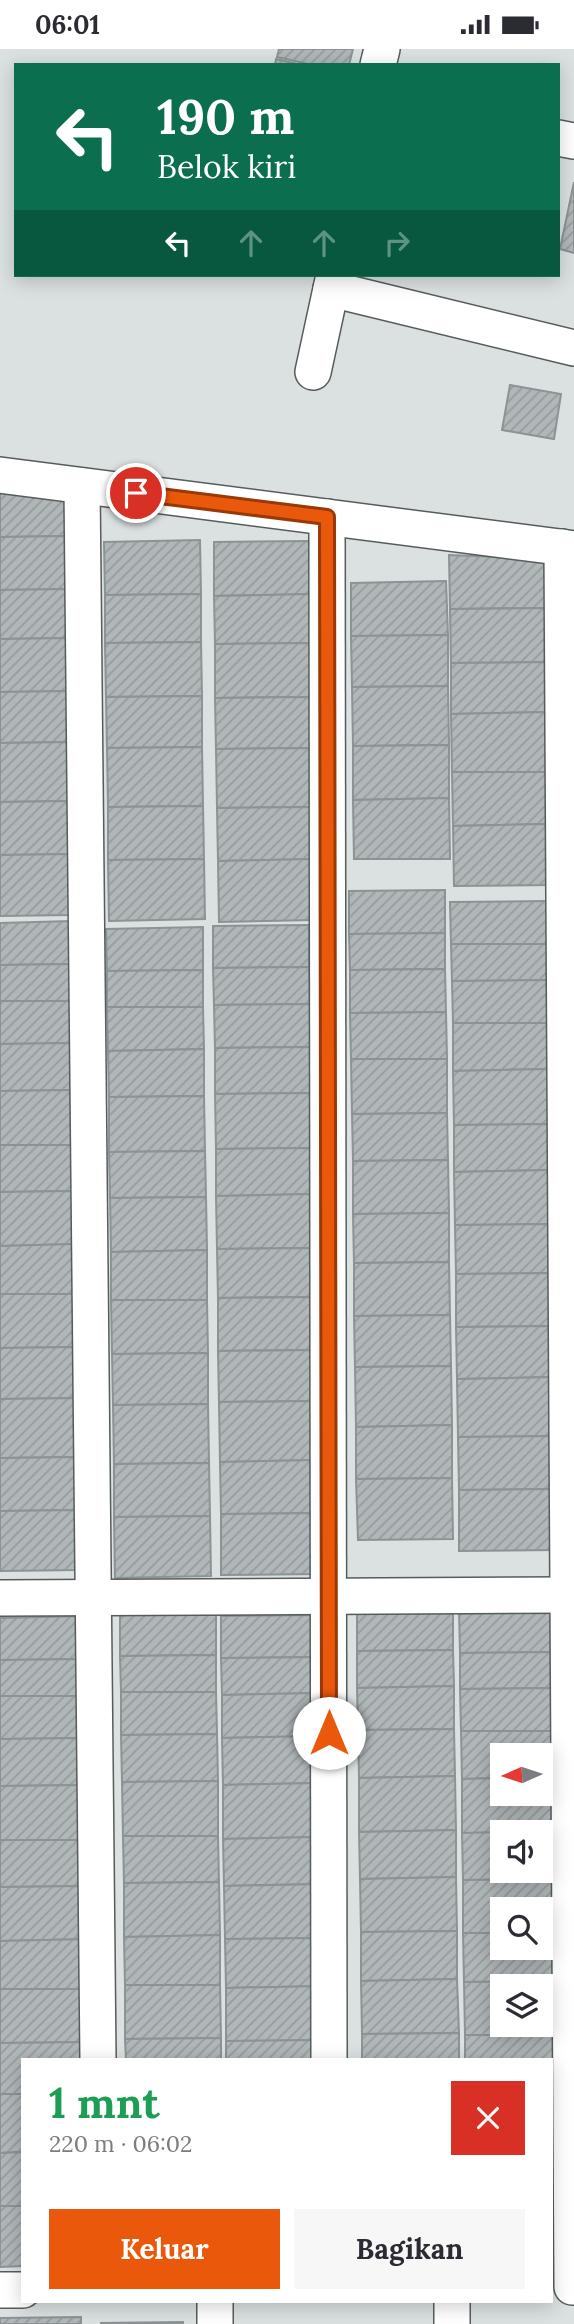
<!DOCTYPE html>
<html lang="id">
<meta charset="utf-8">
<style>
:root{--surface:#fff;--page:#f7f7f7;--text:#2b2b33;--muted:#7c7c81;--accent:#ea580c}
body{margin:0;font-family:Lora,serif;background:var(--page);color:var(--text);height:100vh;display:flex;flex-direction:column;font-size:26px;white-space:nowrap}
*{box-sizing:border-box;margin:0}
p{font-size:23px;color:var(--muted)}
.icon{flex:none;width:38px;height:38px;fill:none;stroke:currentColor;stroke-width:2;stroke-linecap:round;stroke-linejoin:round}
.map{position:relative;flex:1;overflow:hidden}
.side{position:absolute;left:21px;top:2009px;width:532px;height:245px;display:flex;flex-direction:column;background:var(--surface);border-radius:0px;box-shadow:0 4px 18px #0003}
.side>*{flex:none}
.top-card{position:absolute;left:14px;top:14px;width:546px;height:214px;border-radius:0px;box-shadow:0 4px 18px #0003;background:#0b6e4f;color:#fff;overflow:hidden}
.needle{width:46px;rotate:267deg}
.controls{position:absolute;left:490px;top:1694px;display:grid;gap:14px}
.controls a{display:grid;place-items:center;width:63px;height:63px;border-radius:0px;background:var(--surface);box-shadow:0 4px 18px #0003;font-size:35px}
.pin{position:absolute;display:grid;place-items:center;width:60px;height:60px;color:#fff;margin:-30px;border:4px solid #fff;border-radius:50%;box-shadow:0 2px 7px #0007}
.me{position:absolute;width:77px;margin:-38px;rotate:0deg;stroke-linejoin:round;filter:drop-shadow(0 0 5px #0008)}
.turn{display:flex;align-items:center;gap:24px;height:147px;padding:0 28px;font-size:32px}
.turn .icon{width:91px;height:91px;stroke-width:2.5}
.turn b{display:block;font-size:49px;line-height:60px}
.lanes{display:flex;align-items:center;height:66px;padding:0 28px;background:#0003;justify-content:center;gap:35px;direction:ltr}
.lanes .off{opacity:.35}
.round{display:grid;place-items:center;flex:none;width:74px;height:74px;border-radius:0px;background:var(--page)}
.headline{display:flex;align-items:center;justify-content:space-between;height:119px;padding:0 28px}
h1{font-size:42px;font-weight:700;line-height:52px;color:#1e9e55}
.cta{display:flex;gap:14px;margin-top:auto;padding:14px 28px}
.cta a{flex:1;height:80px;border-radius:0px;background:var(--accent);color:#fff;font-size:28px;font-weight:700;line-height:80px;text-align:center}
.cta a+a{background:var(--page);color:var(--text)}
.status{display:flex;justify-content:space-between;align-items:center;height:49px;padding:0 35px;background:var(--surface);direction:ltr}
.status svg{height:19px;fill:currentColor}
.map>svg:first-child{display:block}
.building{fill:url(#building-hatch);stroke:#8c9394;stroke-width:2;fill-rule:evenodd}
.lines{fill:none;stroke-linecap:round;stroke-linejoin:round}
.street-casing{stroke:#555c5b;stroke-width:38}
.street{stroke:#fff;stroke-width:35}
.route-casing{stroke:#983908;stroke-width:18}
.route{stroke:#ea580c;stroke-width:12}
</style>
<div class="status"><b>06:01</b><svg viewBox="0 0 49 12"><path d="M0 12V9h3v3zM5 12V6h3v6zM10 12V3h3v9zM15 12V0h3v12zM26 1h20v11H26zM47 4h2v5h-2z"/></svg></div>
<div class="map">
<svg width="574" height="2275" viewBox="0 0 574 2275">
<defs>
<pattern id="building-hatch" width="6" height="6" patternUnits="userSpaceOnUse" patternTransform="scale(1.75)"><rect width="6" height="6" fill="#b0b7b8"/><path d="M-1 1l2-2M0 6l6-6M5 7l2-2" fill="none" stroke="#969c9d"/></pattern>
</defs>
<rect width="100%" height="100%" fill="#dae1e0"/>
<!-- building -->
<g class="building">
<path d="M279,0H353L349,16H312L277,8Z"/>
<path d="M276,10L302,16H275Z"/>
<path d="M574,133V204L560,200Z"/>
<path d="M510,336L561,345L554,390L502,381Z"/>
<path d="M66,440V487L0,488V441Z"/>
<path d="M66,487L67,540L0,541V488Z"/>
<path d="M200,491L201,545L105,546L104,493Z"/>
<path d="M309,492L310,545L214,547V493Z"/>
<path d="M449,506L545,510L546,559L450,560Z"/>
<path d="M446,532L448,586L351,587V534Z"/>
<path d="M67,540L68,589L0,590V541Z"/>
<path d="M201,545V593L105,594V546Z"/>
<path d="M310,545L311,594L215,595L214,547Z"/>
<path d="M546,559L547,613L451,614L450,560Z"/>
<path d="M448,586V637L352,638L351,587Z"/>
<path d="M68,589L69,642L0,643V590Z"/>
<path d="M201,593L202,647L106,648L105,594Z"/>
<path d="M311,594V648L215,649V595Z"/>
<path d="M547,613L548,663L451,665V614Z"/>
<path d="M448,637L449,696L353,697L352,638Z"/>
<path d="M69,642V693L0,694V643Z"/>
<path d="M202,647V698L107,699L106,648Z"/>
<path d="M311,648L312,699L216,700L215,649Z"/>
<path d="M548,663V723H452L451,665Z"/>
<path d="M69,693L70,752L0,753V694Z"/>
<path d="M449,696V749L353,751V697Z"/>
<path d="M202,698L203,757L108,758L107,699Z"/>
<path d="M312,699L313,758L217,759L216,700Z"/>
<path d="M452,723H548L549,775L453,777Z"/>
<path d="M449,749L450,810H354L353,751Z"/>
<path d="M70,752L71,805L0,806V753Z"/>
<path d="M203,757L204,810L108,811V758Z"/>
<path d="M313,758V810L218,812L217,759Z"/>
<path d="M549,775L550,836L454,837L453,777Z"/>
<path d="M71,805V866L0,867V806Z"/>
<path d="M204,810L205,870L109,872L108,811Z"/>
<path d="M313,810L314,871L219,873L218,812Z"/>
<path d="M445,841V884L349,885V842Z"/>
<path d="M547,852V895H451L450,853Z"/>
<path d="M71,872L72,915L0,916V874Z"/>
<path d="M309,876V918L213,919V877Z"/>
<path d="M203,878V921L107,922L106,880Z"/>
<path d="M445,884V920L350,921L349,885Z"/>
<path d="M451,895H547V931L452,932Z"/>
<path d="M72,915V952H0V916Z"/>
<path d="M309,918L310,955L214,956L213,919Z"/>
<path d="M445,920L446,963L350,964V921Z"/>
<path d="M203,921V958H107V922Z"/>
<path d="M547,931L548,974H453L452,932Z"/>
<path d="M0,952H72V994L0,995Z"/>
<path d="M310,955V998L215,999L214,956Z"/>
<path d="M107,958H203L204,1000L108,1002Z"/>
<path d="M446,963L447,1010H351L350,964Z"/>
<path d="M453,974H548L549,1020L453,1022Z"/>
<path d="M72,994L73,1041L0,1042V995Z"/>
<path d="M310,998L311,1044L215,1045V999Z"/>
<path d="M204,1000V1047L109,1048L108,1002Z"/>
<path d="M351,1010H447V1064L352,1065Z"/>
<path d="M549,1020V1075L454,1076L453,1022Z"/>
<path d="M73,1041L74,1096H0V1042Z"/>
<path d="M311,1044V1099L216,1100L215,1045Z"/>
<path d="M204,1047L205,1102L109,1103V1048Z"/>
<path d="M447,1064L448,1111L353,1112L352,1065Z"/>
<path d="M549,1075L550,1121L454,1123V1076Z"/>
<path d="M0,1096H74L75,1142L0,1143Z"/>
<path d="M311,1099L312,1145L216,1147V1100Z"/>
<path d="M205,1102L206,1148L110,1149L109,1103Z"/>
<path d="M448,1111L449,1164L353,1165V1112Z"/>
<path d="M550,1121L551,1175L455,1176L454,1123Z"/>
<path d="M75,1142V1195L0,1197V1143Z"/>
<path d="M312,1145L313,1199L217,1200L216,1147Z"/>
<path d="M206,1148L207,1201L111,1203L110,1149Z"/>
<path d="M449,1164V1213L354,1214L353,1165Z"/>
<path d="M551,1175V1224L456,1225L455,1176Z"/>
<path d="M75,1195L76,1245H0V1197Z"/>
<path d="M313,1199L314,1248L218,1249L217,1200Z"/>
<path d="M207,1201V1251H111V1203Z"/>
<path d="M449,1213L450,1266L354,1267V1214Z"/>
<path d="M551,1224L552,1277L456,1278V1225Z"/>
<path d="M0,1245H76L77,1298L0,1299Z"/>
<path d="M314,1248V1301L218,1302V1249Z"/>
<path d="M111,1251H207L208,1304L112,1305Z"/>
<path d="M450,1266L451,1317L355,1318L354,1267Z"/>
<path d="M552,1277L553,1328L457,1330L456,1278Z"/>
<path d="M77,1298L78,1349L0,1350V1299Z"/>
<path d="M314,1301L315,1352L219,1353L218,1302Z"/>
<path d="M208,1304V1355L113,1356L112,1305Z"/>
<path d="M451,1317L452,1376L356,1378L355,1318Z"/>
<path d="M553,1328L554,1387L458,1388L457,1330Z"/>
<path d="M78,1349V1408L0,1409V1350Z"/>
<path d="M315,1352L316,1411L220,1413L219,1353Z"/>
<path d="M208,1355L209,1414L114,1415L113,1356Z"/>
<path d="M452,1376V1429L356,1430V1378Z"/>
<path d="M554,1387V1440L459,1441L458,1388Z"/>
<path d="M78,1408L79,1461L0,1462V1409Z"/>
<path d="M316,1411V1464L221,1465L220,1413Z"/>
<path d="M209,1414L210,1467L114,1468V1415Z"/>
<path d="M452,1429L453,1490L358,1491L356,1430Z"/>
<path d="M554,1440L555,1501L459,1502V1441Z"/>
<path d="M79,1461V1521L0,1522V1462Z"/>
<path d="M316,1464L317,1525L221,1526V1465Z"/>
<path d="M210,1467L211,1527L115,1529L114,1468Z"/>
<path d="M453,1559V1601L357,1602V1560Z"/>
<path d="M556,1560V1603L460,1604L459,1561Z"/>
<path d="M216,1563V1606L120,1607V1565Z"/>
<path d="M317,1566V1608L221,1609V1567Z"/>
<path d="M85,1567L86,1610L0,1611V1569Z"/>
<path d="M453,1601L454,1637L357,1639V1602Z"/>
<path d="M556,1603V1639L460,1640V1604Z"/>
<path d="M216,1606V1643H121L120,1607Z"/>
<path d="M317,1608V1644L222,1646L221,1609Z"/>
<path d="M86,1610V1647H0V1611Z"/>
<path d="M454,1637V1680L358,1681L357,1639Z"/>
<path d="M556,1639L557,1682H461L460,1640Z"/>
<path d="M121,1643H216L217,1685L121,1686Z"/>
<path d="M317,1644L318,1687L222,1689V1646Z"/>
<path d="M0,1647H86L87,1689L0,1690Z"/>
<path d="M454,1680L455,1727L359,1729L358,1681Z"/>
<path d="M461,1682H557V1728H541V1706H502V1729L462,1730Z"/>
<path d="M217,1685L218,1732L122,1733L121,1686Z"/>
<path d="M318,1687L319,1734L223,1736L222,1689Z"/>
<path d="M87,1689V1736L0,1737V1690Z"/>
<path d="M455,1727L456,1781L359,1783V1729Z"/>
<path d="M541,1728H557L558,1783L462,1784V1730L502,1729V1745H541Z"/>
<path d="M218,1732V1787H123L122,1733Z"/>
<path d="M319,1734V1788L223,1790V1736Z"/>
<path d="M87,1736L88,1791H0V1737Z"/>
<path d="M456,1781V1828L360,1830L359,1783Z"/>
<path d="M502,1783V1822H541V1783H529H558L559,1830L463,1831L462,1784Z"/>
<path d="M123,1787H218L219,1833L124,1834Z"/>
<path d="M319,1788L320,1835L224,1837L223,1790Z"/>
<path d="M0,1791H88L89,1837L0,1838Z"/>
<path d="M456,1828L457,1882L361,1883L360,1830Z"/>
<path d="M559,1830L560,1883H541V1860H502V1884H463V1831Z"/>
<path d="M219,1833L220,1886L124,1888V1834Z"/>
<path d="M320,1835L321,1889L225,1890L224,1837Z"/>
<path d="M89,1837L90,1890L0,1892V1838Z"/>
<path d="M457,1882V1930L361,1932V1883Z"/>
<path d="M541,1883H560V1932L464,1933L463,1884H502V1899H541Z"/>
<path d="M220,1886V1936H125L124,1888Z"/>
<path d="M321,1889V1937L226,1939L225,1890Z"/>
<path d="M90,1890V1940H0V1892Z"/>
<path d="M457,1930L459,1984L362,1985L361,1932Z"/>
<path d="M560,1932L561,1986H465L464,1933ZM502,1937H541V1976H502Z"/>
<path d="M125,1936H220L221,1989L125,1990Z"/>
<path d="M321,1937L322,1991L226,1992V1939Z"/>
<path d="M0,1940H90L91,1993L0,1994Z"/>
<path d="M459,1984V2011H362V1985Z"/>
<path d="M465,1986H561V2036H551V2011H465Z"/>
<path d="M221,1989V2011H126L125,1990Z"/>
<path d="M322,1991V2011H226V1992Z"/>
<path d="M91,1993V2011H23V2045H0V1994Z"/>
<path d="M551,2036H561L562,2095H551Z"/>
<path d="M0,2045H23V2103L0,2104Z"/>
<path d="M551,2095H562L563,2148H551Z"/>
<path d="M23,2103V2157H0V2104Z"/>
<path d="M551,2148H563L564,2209H551Z"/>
<path d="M0,2157H23V2217L0,2218Z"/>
<path d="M81,2268V2275H0V2269Z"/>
<path d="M183,2273V2275H101V2274Z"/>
</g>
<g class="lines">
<!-- street casing -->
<g class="street-casing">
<g id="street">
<path d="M378,16L382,0"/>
<path d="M558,89L574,92"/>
<path d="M331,240L574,299"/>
<path d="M313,323L334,226"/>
<path d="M0,426L574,500"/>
<path d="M82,437L98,2011"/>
<path d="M327,468L329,2011"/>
<path d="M562,498L572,2238"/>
<path d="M0,1549L574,1546"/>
<path d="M0,2241H23"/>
<path d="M215,2252V2275"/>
<path d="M452,2275V2252"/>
</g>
</g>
<!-- street -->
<use href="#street" class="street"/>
</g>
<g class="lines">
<!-- route casing -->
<g class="route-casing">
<path id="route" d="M136,444L327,468L329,1684"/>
</g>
<!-- route -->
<use href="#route" class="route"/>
</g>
</svg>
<div class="controls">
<a><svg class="needle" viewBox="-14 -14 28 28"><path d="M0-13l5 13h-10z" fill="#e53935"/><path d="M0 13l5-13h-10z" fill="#7c7c81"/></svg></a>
<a><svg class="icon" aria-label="sound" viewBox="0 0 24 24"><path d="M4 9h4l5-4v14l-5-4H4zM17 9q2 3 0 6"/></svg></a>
<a><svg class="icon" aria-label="search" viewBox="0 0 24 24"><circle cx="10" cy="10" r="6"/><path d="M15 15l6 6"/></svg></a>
<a><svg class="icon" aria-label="layers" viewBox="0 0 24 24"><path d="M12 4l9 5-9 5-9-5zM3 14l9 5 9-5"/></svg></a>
</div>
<div class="pin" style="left:136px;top:444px;background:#d93025"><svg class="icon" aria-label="arrive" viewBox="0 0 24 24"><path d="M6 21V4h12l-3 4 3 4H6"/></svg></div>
<svg class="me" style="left:329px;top:1684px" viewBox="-20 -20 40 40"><circle r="19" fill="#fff"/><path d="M0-13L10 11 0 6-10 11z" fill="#ea580c"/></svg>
<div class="top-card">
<div class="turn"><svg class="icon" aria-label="left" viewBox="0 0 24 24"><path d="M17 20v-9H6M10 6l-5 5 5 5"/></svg><div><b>190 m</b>Belok kiri</div></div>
<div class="lanes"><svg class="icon" aria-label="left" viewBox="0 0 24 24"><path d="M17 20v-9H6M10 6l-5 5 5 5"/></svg><svg class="icon off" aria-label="ahead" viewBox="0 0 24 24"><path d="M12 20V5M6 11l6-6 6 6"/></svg><svg class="icon off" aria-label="ahead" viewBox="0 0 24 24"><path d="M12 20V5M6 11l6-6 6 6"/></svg><svg class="icon off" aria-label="right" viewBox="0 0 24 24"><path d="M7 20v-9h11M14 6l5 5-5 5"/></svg></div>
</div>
<section class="side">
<div class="headline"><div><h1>1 mnt</h1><p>220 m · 06:02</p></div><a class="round" style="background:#d93025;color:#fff"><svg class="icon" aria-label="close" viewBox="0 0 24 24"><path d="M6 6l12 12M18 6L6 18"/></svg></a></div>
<div class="cta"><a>Keluar</a><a>Bagikan</a></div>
</section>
</div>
